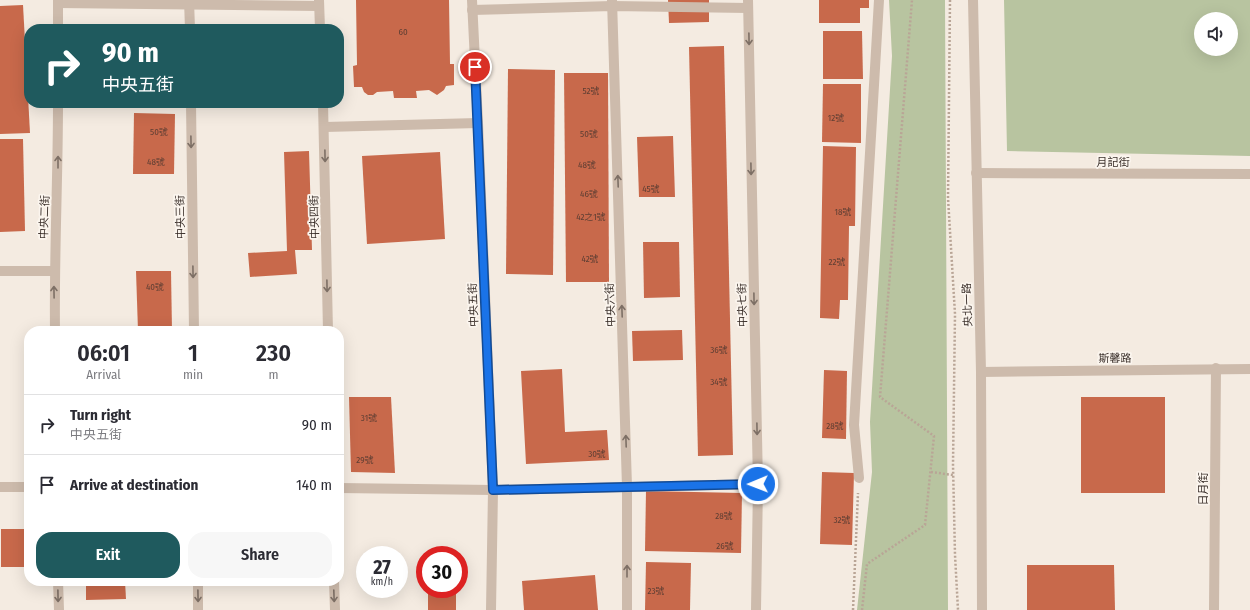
<!DOCTYPE html>
<meta charset="utf-8">
<style>
:root{--surface:#fff;--page:#f7f7f7;--text:#2b2b33;--muted:#7c7c81;--line:#e1e1e2;--accent:#1f5a5e}
body{margin:0;font-family:"Fira Sans Condensed","Noto Sans TC",sans-serif;background:var(--page);color:var(--text);height:100vh;display:flex;flex-direction:column;font-size:15px;white-space:nowrap}
*{box-sizing:border-box;margin:0}
p{font-size:13px;color:var(--muted)}
.icon{flex:none;width:22px;height:22px;fill:none;stroke:currentColor;stroke-width:2;stroke-linecap:round;stroke-linejoin:round}
.map{position:relative;flex:1;overflow:hidden}
.sheet{position:absolute;left:24px;top:326px;width:320px;height:260px;display:flex;flex-direction:column;background:var(--surface);border-radius:16px;box-shadow:0 4px 16px #0002}
.sheet>*{flex:none}
.guide{position:absolute;left:24px;top:24px;width:320px;height:84px;border-radius:16px;box-shadow:0 4px 16px #0002;background:#1f5a5e;color:#fff;overflow:hidden}
.tools{position:absolute;left:1194px;top:12px;display:grid;gap:8px}
.tools a{display:grid;place-items:center;width:44px;height:44px;border-radius:50%;background:var(--surface);box-shadow:0 4px 16px #0002;font-size:20px}
.speed{position:absolute;left:356px;top:546px;display:flex;gap:8px;font-size:20px;font-weight:700;text-align:center}
.speed>*{display:grid;place-content:center;width:52px;height:52px;border-radius:50%;background:var(--surface);box-shadow:0 4px 16px #0002;line-height:1}
.speed small{font-size:10px;font-weight:400}
.speed .limit{border:6px solid #d22;background:#fff;color:#111}
.pin{position:absolute;display:grid;place-items:center;width:34px;height:34px;color:#fff;margin:-17px;border:2px solid #fff;border-radius:50%;box-shadow:0 1px 4px #0007}
.me{position:absolute;width:44px;margin:-22px;rotate:269deg;stroke-linejoin:round;filter:drop-shadow(0 0 3px #0008)}
.turn{display:flex;align-items:center;gap:14px;height:84px;padding:0 12px;font-size:18px}
.turn .icon{width:52px;height:52px;stroke-width:2.5}
.turn b{display:block;font-size:28px;line-height:34px}
.eta{display:flex;justify-content:space-evenly;align-items:center;height:68px;text-align:center}
.eta b{font-size:24px;font-weight:600;line-height:28px}
.button{display:flex;gap:8px;margin-top:auto;padding:8px 12px}
.button a{flex:1;height:46px;border-radius:16px;background:var(--accent);color:#fff;font-size:16px;font-weight:600;line-height:46px;text-align:center}
.button a+a{background:var(--page);color:var(--text)}
ul{padding:0;list-style:none}
li{display:flex;align-items:center;gap:12px;height:60px;padding:0 12px;border-top:1px solid var(--line)}
li div{flex:1}
li b{display:block;font-size:15px}
li em{font-style:normal}
.map>svg:first-child{display:block}
.green{fill:#b8c4a0;fill-rule:evenodd}
.building{fill:#c8694b}
.lines{fill:none;stroke-linecap:round;stroke-linejoin:round}
.path{stroke:#b9a596;stroke-width:2.5;stroke-dasharray:2 2;stroke-linecap:butt}
.lane{stroke:#cdbbac;stroke-width:10}
.street{stroke:#cdbbac;stroke-width:10}
.oneway{stroke:#7d6f65}
.route-casing{stroke:#114b97;stroke-width:10}
.route{stroke:#1a73e8;stroke-width:7}
.labels{text-anchor:middle;stroke-width:3.5;stroke-linejoin:round;paint-order:stroke}
.number-label{font-size:9px;fill:#5e3e33}
.street-label{font-size:11px;fill:#3b302b;stroke:#fbf5ee}
</style>
<div class="map">
<svg width="1250" height="610" viewBox="0 0 1250 610">
<rect width="100%" height="100%" fill="#f4ebe1"/>
<!-- green -->
<g class="green">
<path d="M889,0H945L948,610H857L872,472L870,422L892,56Z"/>
<path d="M1004,0H1250V156L1007,151ZM1201,19H1231V49H1201Z"/>
</g>
<!-- building -->
<g class="building">
<path d="M356,0H449L450,64H454V85L446,86L444,90L437,95L429,90L416,91L417,98H394L393,91L377,92L373,95H368L364,92L362,87H354L353,66L357,65Z"/>
<path d="M668,0H709V22L669,23Z"/>
<path d="M819,0H869V8H860V23H819Z"/>
<path d="M23,5L30,133L0,134V6Z"/>
<path d="M823,31H862L863,79H823Z"/>
<path d="M724,46L733,455L698,456L689,47Z"/>
<path d="M508,69L555,70L553,275L506,274Z"/>
<path d="M564,73H608L609,282H566Z"/>
<path d="M823,84H861V143L822,142Z"/>
<path d="M134,113L175,114L174,174H133Z"/>
<path d="M673,136L675,197H639L637,137Z"/>
<path d="M0,139H23L25,231L0,232Z"/>
<path d="M823,146L856,147L855,226H849L848,300H840L839,319L820,318Z"/>
<path d="M309,151L312,250H295L297,274L250,277L248,253L287,251L284,152Z"/>
<path d="M440,152L445,239L367,244L362,156Z"/>
<path d="M643,242H679L680,297L644,298Z"/>
<path d="M136,271H171L172,331H138Z"/>
<path d="M682,330L683,360L633,361L632,331Z"/>
<path d="M562,369L565,432L607,430L609,460L526,464L521,371Z"/>
<path d="M824,370L847,371L846,439L822,438Z"/>
<path d="M349,397H391L395,473L351,472Z"/>
<rect x="1081" y="397" width="84" height="96"/>
<path d="M822,472L854,473L852,545L820,544Z"/>
<path d="M646,491L742,493L741,553L645,551Z"/>
<rect x="1" y="529" width="28" height="38"/>
<path d="M646,562L691,563L690,610H645Z"/>
<path d="M1027,565H1114L1115,610H1027Z"/>
<path d="M595,575L598,610H524L522,581Z"/>
<path d="M86,581H125L126,599L86,600Z"/>
<rect x="428" y="589" width="28" height="21"/>
</g>
<g class="lines">
<!-- path -->
<g class="path">
<path d="M950,0L948,198L955,314L953,465L955,555L958,610"/>
<path d="M931,472L953,475"/>
<path d="M853,610L858,493"/>
<path d="M862,610L867,564L925,525L934,436L880,397L912,0"/>
</g>
<!-- lane -->
<g class="lane">
<path d="M189,0L190,29"/>
<path d="M319,0L320,29"/>
<path d="M612,0L627,487V610"/>
<path d="M748,0L758,484L756,610"/>
<path d="M58,3L319,6"/>
<path d="M472,10L612,6L748,8"/>
<path d="M191,103L194,331"/>
<path d="M323,103L328,331"/>
<path d="M325,127L478,123"/>
<path d="M859,478L854,425L879,0"/>
<path d="M198,581V610"/>
<path d="M334,581L335,610"/>
</g>
<!-- street -->
<g class="street">
<path d="M472,0L478,123L493,490L491,610"/>
<path d="M973,0L981,372L982,610"/>
<path d="M58,29V0"/>
<path d="M976,173L1250,174"/>
<path d="M0,271H54"/>
<path d="M55,331C54,255 58,179 58,103"/>
<path d="M981,372L1250,369"/>
<path d="M0,487H29"/>
<path d="M339,488L493,490L758,484"/>
<path d="M58,581L59,610"/>
<path d="M1214,610L1216,368"/>
</g>
</g>
<!-- one-way arrows -->
<defs><path id="oneway-shaft" d="M-6 0H5M1.5-3L5.5 0L1.5 3" fill="none" stroke-width="1.6" stroke-linecap="round" stroke-linejoin="round"/></defs>
<g class="oneway">
<use href="#oneway-shaft" transform="translate(749 39) rotate(89)"/>
<use href="#oneway-shaft" transform="translate(191 142) rotate(89)"/>
<use href="#oneway-shaft" transform="translate(325 156) rotate(89)"/>
<use href="#oneway-shaft" transform="translate(58 162) rotate(-90)"/>
<use href="#oneway-shaft" transform="translate(751 169) rotate(89)"/>
<use href="#oneway-shaft" transform="translate(618 181) rotate(-92)"/>
<use href="#oneway-shaft" transform="translate(193 272) rotate(89)"/>
<use href="#oneway-shaft" transform="translate(327 286) rotate(89)"/>
<use href="#oneway-shaft" transform="translate(54 292) rotate(-91)"/>
<use href="#oneway-shaft" transform="translate(754 299) rotate(89)"/>
<use href="#oneway-shaft" transform="translate(622 311) rotate(-92)"/>
<use href="#oneway-shaft" transform="translate(757 429) rotate(89)"/>
<use href="#oneway-shaft" transform="translate(626 441) rotate(-92)"/>
<use href="#oneway-shaft" transform="translate(627 571) rotate(-90)"/>
<use href="#oneway-shaft" transform="translate(58 596) rotate(89)"/>
<use href="#oneway-shaft" transform="translate(198 596) rotate(89)"/>
<use href="#oneway-shaft" transform="translate(334 596) rotate(88)"/>
</g>
<g class="lines">
<!-- route casing -->
<g class="route-casing">
<path id="route" d="M475,67L493,490L758,484"/>
</g>
<!-- route -->
<use href="#route" class="route"/>
</g>
<g class="labels">
<!-- number labels -->
<g class="number-label">
<text x="403" y="35">60</text>
<text x="591" y="94">52號</text>
<text x="836" y="121">12號</text>
<text x="159" y="135">50號</text>
<text x="589" y="137">50號</text>
<text x="156" y="165">48號</text>
<text x="587" y="168">48號</text>
<text x="651" y="192">45號</text>
<text x="589" y="197">46號</text>
<text x="843" y="215">18號</text>
<text x="591" y="220">42之1號</text>
<text x="590" y="262">42號</text>
<text x="837" y="265">22號</text>
<text x="155" y="290">40號</text>
<text x="719" y="353">36號</text>
<text x="719" y="385">34號</text>
<text x="369" y="421">31號</text>
<text x="835" y="429">28號</text>
<text x="597" y="457">30號</text>
<text x="365" y="463">29號</text>
<text x="724" y="519">28號</text>
<text x="842" y="523">32號</text>
<text x="725" y="549">26號</text>
<text x="656" y="594">23號</text>
</g>
<!-- street labels -->
<g class="street-label">
<text x="1113" y="166">月記街</text>
<text transform="translate(44 217) rotate(-88)" y="4">中央二街</text>
<text transform="translate(180 217) rotate(-91)" y="4">中央三街</text>
<text transform="translate(314 217) rotate(-91)" y="4">中央四街</text>
<text transform="translate(473 305) rotate(-92)" y="4">中央五街</text>
<text transform="translate(610 305) rotate(-92)" y="4">中央六街</text>
<text transform="translate(742 305) rotate(-91)" y="4">中央七街</text>
<text transform="translate(967 305) rotate(-92)" y="4">央北一路</text>
<text transform="translate(1115 358) rotate(-1)" y="4">斯馨路</text>
<text transform="translate(1203 489) rotate(-90)" y="4">日月街</text>
</g>
</g>
</svg>
<div class="tools">
<a><svg class="icon" aria-label="sound" viewBox="0 0 24 24"><path d="M4 9h4l5-4v14l-5-4H4zM17 9q2 3 0 6"/></svg></a>
</div>
<div class="speed"><div>27<small>km/h</small></div><div class="limit">30</div></div>
<div class="pin" style="left:475px;top:67px;background:#d93025"><svg class="icon" aria-label="arrive" viewBox="0 0 24 24"><path d="M6 21V4h12l-3 4 3 4H6"/></svg></div>
<svg class="me" style="left:758px;top:484px" viewBox="-20 -20 40 40"><circle r="17" fill="#1a73e8" stroke="#fff" stroke-width="3"/><path d="M0-11L8 9 0 5-8 9z" fill="#fff"/></svg>
<div class="guide">
<div class="turn"><svg class="icon" aria-label="right" viewBox="0 0 24 24"><path d="M7 20v-9h11M14 6l5 5-5 5"/></svg><div><b>90 m</b>中央五街</div></div>
</div>
<section class="sheet">
<div class="eta">
<div><b>06:01</b><p>Arrival</p></div>
<div><b>1</b><p>min</p></div>
<div><b>230</b><p>m</p></div>
</div>
<ul>
<li><svg class="icon" aria-label="right" viewBox="0 0 24 24"><path d="M7 20v-9h11M14 6l5 5-5 5"/></svg><div><b>Turn right</b><p>中央五街</p></div><em>90 m</em></li>
<li><svg class="icon" aria-label="arrive" viewBox="0 0 24 24"><path d="M6 21V4h12l-3 4 3 4H6"/></svg><div><b>Arrive at destination</b></div><em>140 m</em></li>
</ul>
<div class="button"><a>Exit</a><a>Share</a></div>
</section>
</div>
